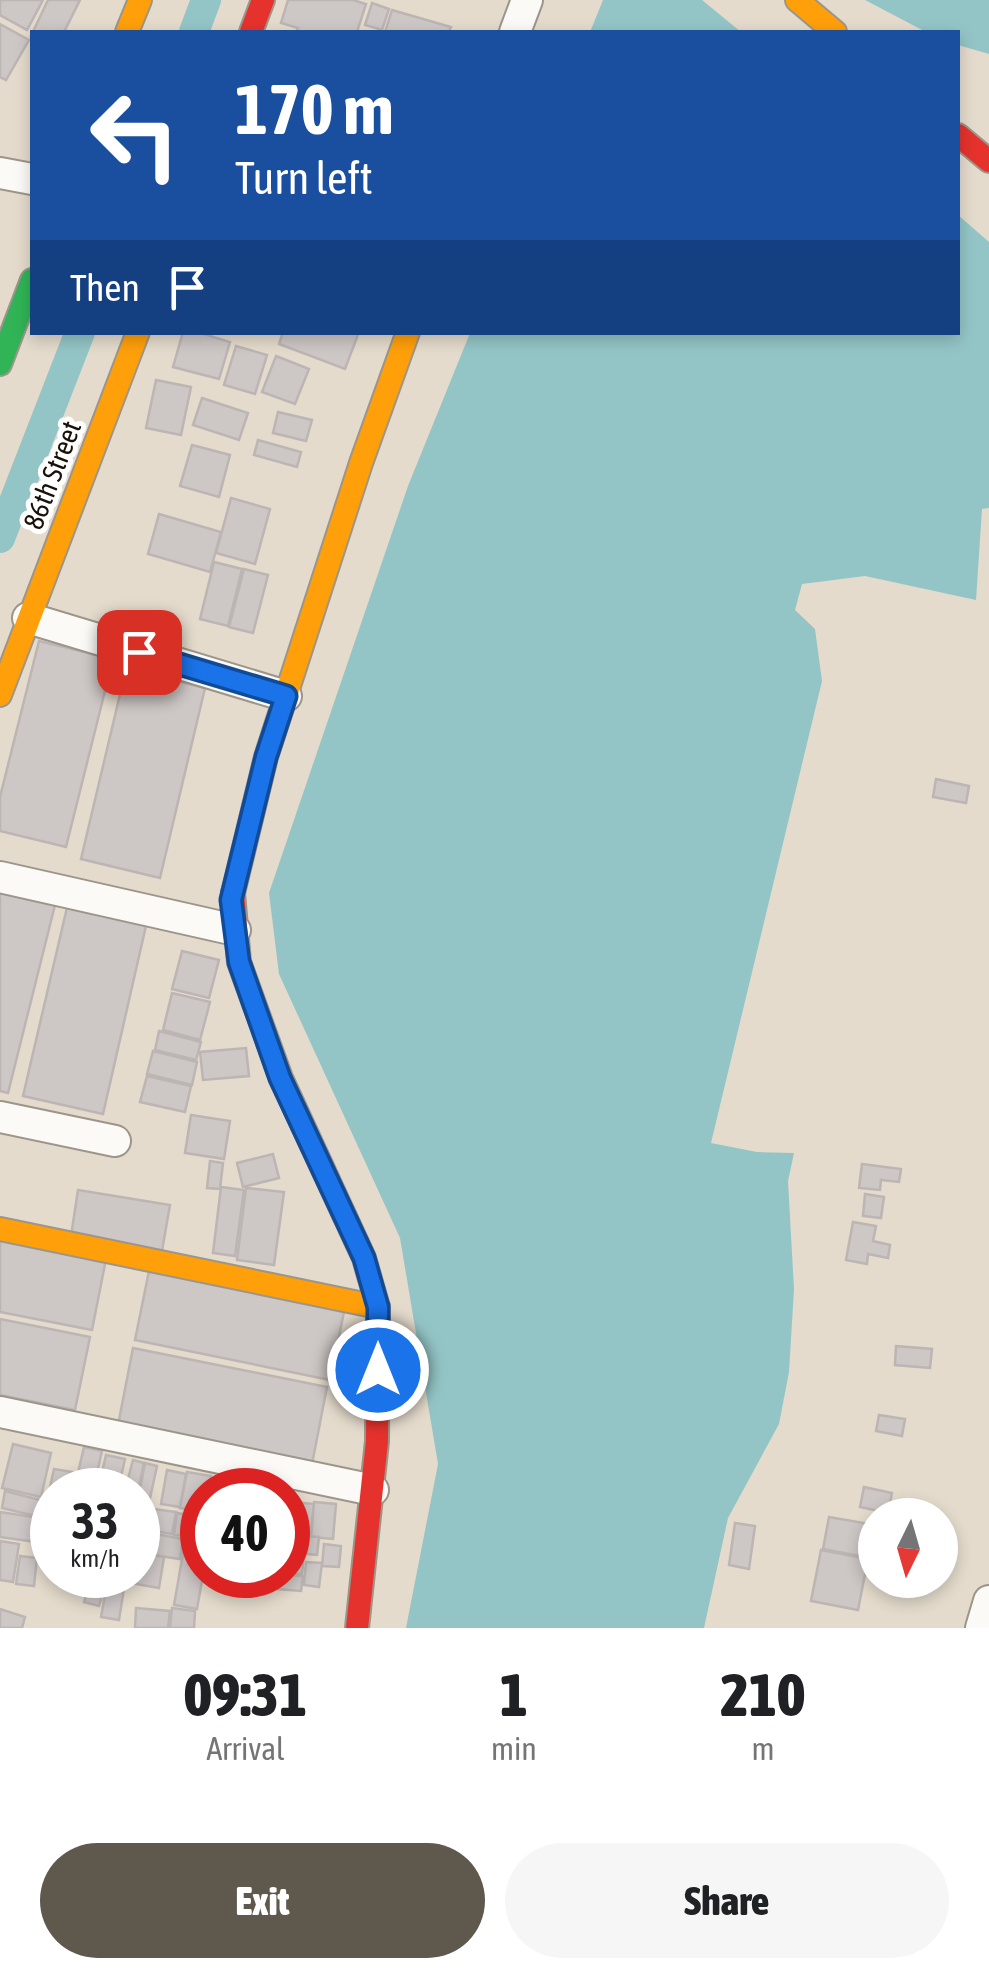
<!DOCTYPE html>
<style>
:root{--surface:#fff;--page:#f6f6f6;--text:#202124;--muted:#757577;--accent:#5f584d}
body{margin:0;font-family:"Asap Condensed",sans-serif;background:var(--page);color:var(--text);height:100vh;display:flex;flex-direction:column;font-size:38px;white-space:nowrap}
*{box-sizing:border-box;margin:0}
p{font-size:32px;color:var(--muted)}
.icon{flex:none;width:55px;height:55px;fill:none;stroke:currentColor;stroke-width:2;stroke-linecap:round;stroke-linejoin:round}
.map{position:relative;height:1628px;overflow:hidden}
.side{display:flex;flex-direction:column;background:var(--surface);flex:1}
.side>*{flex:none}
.guide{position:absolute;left:30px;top:30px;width:930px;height:305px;border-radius:0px;box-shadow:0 5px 15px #0003;background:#1a4fa0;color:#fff;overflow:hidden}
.needle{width:65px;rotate:185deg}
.fabs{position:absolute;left:858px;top:1498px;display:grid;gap:20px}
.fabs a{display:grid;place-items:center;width:100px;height:100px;border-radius:50%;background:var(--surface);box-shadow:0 5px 15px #0003;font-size:50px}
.speed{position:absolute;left:30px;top:1468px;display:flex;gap:20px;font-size:50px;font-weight:700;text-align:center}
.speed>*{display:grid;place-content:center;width:130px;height:130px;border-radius:50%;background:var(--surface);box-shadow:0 5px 15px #0003;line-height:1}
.speed small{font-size:25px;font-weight:400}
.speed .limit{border:15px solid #d22;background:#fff;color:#111}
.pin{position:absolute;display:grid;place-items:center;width:85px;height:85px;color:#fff;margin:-42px;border-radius:20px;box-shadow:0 5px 15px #0006}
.me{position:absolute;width:110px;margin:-55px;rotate:0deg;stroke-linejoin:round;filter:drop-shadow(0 0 8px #0008)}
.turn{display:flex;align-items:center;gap:35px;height:210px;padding:0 40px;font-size:45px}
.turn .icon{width:130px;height:130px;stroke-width:2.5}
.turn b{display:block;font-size:70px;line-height:85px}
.then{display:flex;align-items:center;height:95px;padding:0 40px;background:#0003;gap:20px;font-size:38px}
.eta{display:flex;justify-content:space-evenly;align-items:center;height:170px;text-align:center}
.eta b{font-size:60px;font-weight:800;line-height:70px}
.action{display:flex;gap:20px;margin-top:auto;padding:20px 40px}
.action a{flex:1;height:115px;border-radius:60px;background:var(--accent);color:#fff;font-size:40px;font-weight:800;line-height:115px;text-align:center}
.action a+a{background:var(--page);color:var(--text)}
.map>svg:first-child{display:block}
.water{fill:#94c5c6}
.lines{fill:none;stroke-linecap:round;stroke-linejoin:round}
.canal{stroke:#94c5c6;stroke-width:30}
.building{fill:#cdc7c5;stroke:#bcb5b4;stroke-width:2.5}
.street-casing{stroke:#9c958a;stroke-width:34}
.fast-casing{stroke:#9c958a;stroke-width:26}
.slow-casing{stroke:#9c958a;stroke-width:26}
.jam-casing{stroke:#9c958a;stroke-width:26}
.street{stroke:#fbfaf7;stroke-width:30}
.fast{stroke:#30b455;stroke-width:22}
.slow{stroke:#ff9f0a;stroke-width:22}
.jam{stroke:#e5322d;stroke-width:22}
.route-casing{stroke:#114b97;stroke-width:25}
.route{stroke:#1a73e8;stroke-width:18}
.labels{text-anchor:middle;stroke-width:10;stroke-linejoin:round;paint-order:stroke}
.street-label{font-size:28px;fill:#171108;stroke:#fff}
</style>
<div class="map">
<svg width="989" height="1628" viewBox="0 0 989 1628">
<rect width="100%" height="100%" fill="#e4dbcc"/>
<!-- water -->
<g class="water">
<path d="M603,0H702L741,32H590Z"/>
<path d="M865,0H989V54L958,45V32H926Z"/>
<path d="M958,215L989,242V508L982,509L976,600L865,576L802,584L795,610L815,629L822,681L711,1143L757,1152L794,1153L788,1181L794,1289L789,1372L779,1424L728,1518L704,1628H406L438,1464L400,1238L279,974L269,893L408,486L470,333L958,332Z"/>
</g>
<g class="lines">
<!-- canal -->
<g class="canal">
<path d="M194,32L206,0"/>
<path d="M0,538L80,332"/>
</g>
</g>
<!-- building -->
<g class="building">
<path d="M0,0H43L27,30L0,15Z"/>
<path d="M48,0H80L64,32H32V36H31Z"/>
<path d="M288,0H353L366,4L357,32H296L298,28L281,23Z"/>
<path d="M372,3L389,9L382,30L365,25Z"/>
<path d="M392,10L451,27L449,32H385Z"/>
<path d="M0,24L29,40L6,80L0,77Z"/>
<path d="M183,332H197L230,342L219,379L173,367Z"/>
<path d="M283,332H359L345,369L279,344Z"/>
<path d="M236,346L267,355L255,394L224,385Z"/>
<path d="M276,356L309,369L295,404L262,392Z"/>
<path d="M156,380L191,387L181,435L146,428Z"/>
<path d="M202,398L248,413L239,440L193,425Z"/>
<path d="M278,412L312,420L306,441L273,433Z"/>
<path d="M258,440L301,452L297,467L254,455Z"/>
<path d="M192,445L230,455L219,497L180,486Z"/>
<path d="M231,498L270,509L255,564L216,553Z"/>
<path d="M159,514L221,532L210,572L148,554Z"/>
<path d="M214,562L242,569L228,626L200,619Z"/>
<path d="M244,569L268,575L253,633L229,627Z"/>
<path d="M39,641L113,659L66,847L0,831V797Z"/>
<path d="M126,669L205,688L160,878L81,859Z"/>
<path d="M936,779L969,786L966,803L933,797Z"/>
<path d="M0,888L56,901L8,1093L0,1091Z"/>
<path d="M69,899L148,917L103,1114L23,1096Z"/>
<path d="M182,951L219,960L209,998L172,989Z"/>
<path d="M172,993L210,1002L200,1040L163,1030Z"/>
<path d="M159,1031L201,1042L196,1060L155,1050Z"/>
<path d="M246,1048L249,1076L203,1080L200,1052Z"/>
<path d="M153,1051L197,1062L192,1085L147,1074Z"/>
<path d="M147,1076L191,1086L185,1112L140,1102Z"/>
<path d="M191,1115L230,1121L224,1159L185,1153Z"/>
<path d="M273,1154L279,1178L243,1187L237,1163Z"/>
<path d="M210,1161L223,1163L220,1189L207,1188Z"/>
<path d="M862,1164L901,1169L899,1182L881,1180L880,1190L859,1188Z"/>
<path d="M221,1187L244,1190L235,1256L213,1253Z"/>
<path d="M246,1188L284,1192L274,1265L237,1260Z"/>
<path d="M78,1190L170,1205L162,1251L71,1236Z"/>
<path d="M865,1194L884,1197L881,1218L863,1216Z"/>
<path d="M853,1222L876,1226L873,1241L890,1245L888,1258L868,1254L867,1264L846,1260Z"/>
<path d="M0,1233L107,1254L92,1330L0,1312Z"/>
<path d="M150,1266L345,1307L330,1380L135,1340Z"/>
<path d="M0,1319L90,1337L75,1410L0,1395Z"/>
<path d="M896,1346L932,1349L930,1368L895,1365Z"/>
<path d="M133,1348L327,1387L312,1464L118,1425Z"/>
<path d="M879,1415L905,1419L902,1436L876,1431Z"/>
<path d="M13,1444L51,1453L41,1497L2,1488Z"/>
<path d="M84,1447L102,1451L95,1481L77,1477Z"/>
<path d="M106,1455L125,1459L118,1490H98Z"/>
<path d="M133,1460L144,1463L138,1491L125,1490Z"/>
<path d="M145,1463L157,1466L149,1503L138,1500Z"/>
<path d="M54,1469L72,1472L68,1490H52V1502L47,1501Z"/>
<path d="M167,1470L186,1474L180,1507L161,1504Z"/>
<path d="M187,1472L211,1476L209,1490H202V1512L180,1508Z"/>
<path d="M864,1487L892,1493L888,1513L860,1507Z"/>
<path d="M5,1491L44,1501L40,1517L2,1508Z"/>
<path d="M294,1502L314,1504L311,1537L291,1535Z"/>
<path d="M314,1502L336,1504L333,1539L311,1537Z"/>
<path d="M154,1509L176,1512L172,1534L150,1530Z"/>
<path d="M0,1512L40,1518L36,1542L0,1537Z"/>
<path d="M46,1513L52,1515V1545L40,1542Z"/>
<path d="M177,1513L189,1515L186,1536L174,1535Z"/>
<path d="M829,1517L875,1525V1559L823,1549Z"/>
<path d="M735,1523L755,1526L749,1569L729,1565Z"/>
<path d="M188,1525L202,1528L203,1575L197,1609L174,1605Z"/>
<path d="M150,1533L183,1539L180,1559L146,1554Z"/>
<path d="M288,1535L319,1537L317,1555L288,1552Z"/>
<path d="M0,1541L19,1544L13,1582L0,1580Z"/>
<path d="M324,1544L341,1546L339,1567L322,1566Z"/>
<path d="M821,1550L868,1559L858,1610L811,1601Z"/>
<path d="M138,1552L164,1557L159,1588L131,1583L133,1575H138Z"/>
<path d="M288,1553L304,1554L302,1574L288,1573Z"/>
<path d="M20,1556L37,1558L34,1586L16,1584Z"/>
<path d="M306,1562L322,1563L319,1587L304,1585Z"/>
<path d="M92,1575H108L99,1606L84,1602Z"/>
<path d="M210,1575H274L272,1585Z"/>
<path d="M278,1575L303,1576L301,1591L277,1589Z"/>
<path d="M108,1579L125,1582L119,1620L101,1617Z"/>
<path d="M136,1608L170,1611L168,1628H135Z"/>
<path d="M172,1608L195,1611L194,1628H170Z"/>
<path d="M0,1609L25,1617L22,1628H0Z"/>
</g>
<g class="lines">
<!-- street casing -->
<g class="street-casing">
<g id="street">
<path d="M515,32L527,0"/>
<path d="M0,173L32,179"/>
<path d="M28,618L286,696"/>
<path d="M0,877L235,930"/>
<path d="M0,1117L115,1141"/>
<path d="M0,1412L373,1490"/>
<path d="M981,1628L989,1601"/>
</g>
</g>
<!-- fast casing -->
<g class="fast-casing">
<path id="fast" d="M0,364L32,280"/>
</g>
<!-- slow casing -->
<g class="slow-casing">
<g id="slow">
<path d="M797,0L835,32"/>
<path d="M127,32L140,0"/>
<path d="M0,695L138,332"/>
<path d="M233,893L266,757L361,463L408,332"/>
<path d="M0,1229L378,1307"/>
</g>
</g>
<!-- jam casing -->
<g class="jam-casing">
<g id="jam">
<path d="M251,32L263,0"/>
<path d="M958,135L989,161"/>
<path d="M233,893L239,962L281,1078L364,1258L378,1307L377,1441L357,1628"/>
</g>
</g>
<!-- street -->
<use href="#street" class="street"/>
<!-- fast -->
<use href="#fast" class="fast"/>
<!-- slow -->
<use href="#slow" class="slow"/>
<!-- jam -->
<use href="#jam" class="jam"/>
</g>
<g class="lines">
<!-- route casing -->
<g class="route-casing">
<path id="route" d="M139,652L286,696L266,757L231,900L239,962L280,1078L364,1258L378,1307V1370"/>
</g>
<!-- route -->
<use href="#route" class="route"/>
</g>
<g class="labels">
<!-- street labels -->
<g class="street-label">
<text transform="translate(52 475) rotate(-69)" y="10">86th Street</text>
</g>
</g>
</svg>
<div class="fabs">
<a><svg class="needle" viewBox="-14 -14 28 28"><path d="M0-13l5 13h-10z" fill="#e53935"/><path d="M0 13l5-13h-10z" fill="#757577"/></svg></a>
</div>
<div class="speed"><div>33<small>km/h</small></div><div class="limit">40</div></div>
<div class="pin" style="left:139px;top:652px;background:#d93025"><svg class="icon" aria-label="arrive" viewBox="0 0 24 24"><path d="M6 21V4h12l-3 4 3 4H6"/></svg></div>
<svg class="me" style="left:378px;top:1370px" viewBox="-20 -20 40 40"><circle r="17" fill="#1a73e8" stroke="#fff" stroke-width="3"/><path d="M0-11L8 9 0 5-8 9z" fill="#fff"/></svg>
<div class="guide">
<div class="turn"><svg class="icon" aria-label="left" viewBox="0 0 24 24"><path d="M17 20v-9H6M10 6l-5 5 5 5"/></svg><div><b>170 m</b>Turn left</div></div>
<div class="then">Then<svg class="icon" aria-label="arrive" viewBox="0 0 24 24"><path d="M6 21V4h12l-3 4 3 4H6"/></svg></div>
</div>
</div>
<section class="side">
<div class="eta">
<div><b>09:31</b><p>Arrival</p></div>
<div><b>1</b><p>min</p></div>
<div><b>210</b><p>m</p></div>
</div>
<div class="action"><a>Exit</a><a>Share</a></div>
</section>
